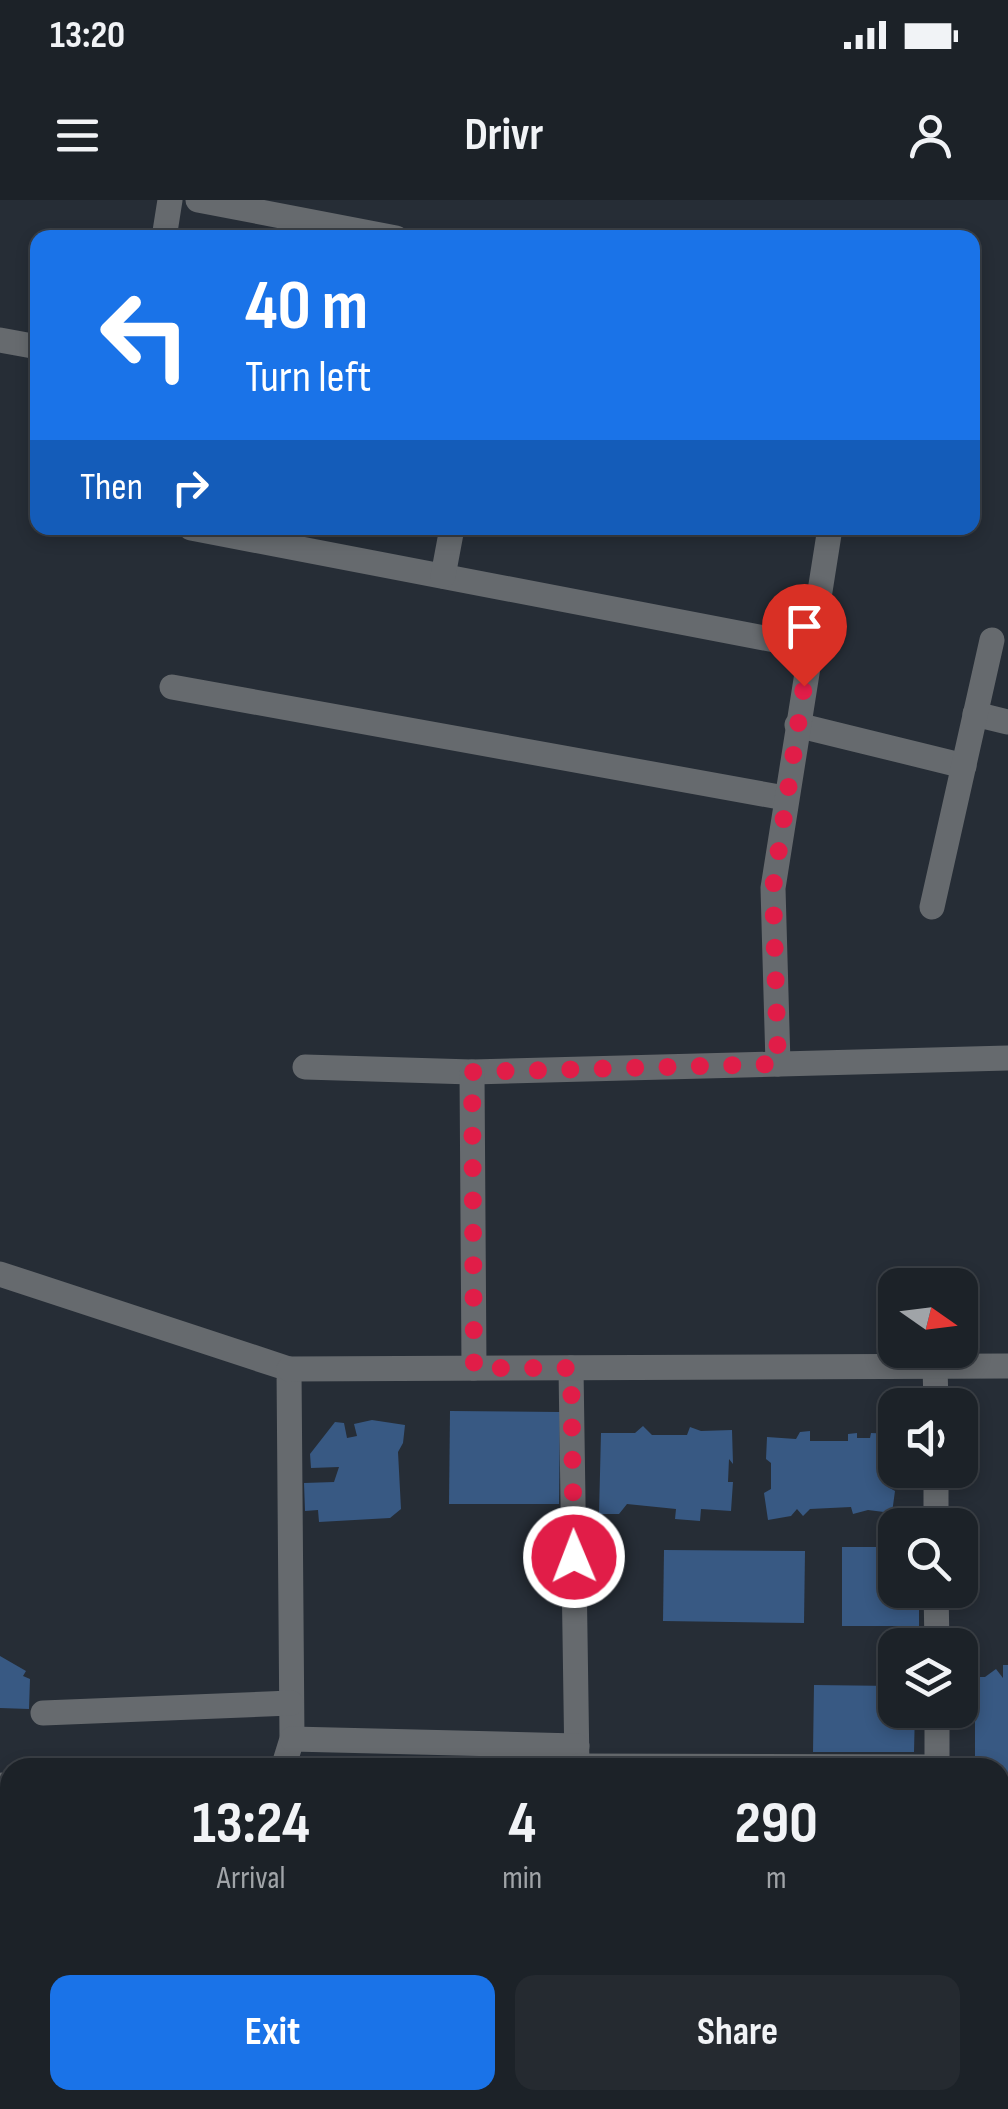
<!DOCTYPE html>
<style>
:root{--surface:#1c2228;--page:#252a30;--text:#f1f3f6;--muted:#a0a4a8;--line:#3a3f45;--accent:#1a73e8}
body{margin:0;font-family:"Sofia Sans Condensed",sans-serif;background:var(--page);color:var(--text);height:100vh;display:flex;flex-direction:column;font-size:38px;white-space:nowrap}
*{box-sizing:border-box;margin:0}
p{font-size:32px;color:var(--muted)}
.icon{flex:none;width:55px;height:55px;fill:none;stroke:currentColor;stroke-width:2;stroke-linecap:round;stroke-linejoin:round}
.map{position:relative;flex:1;overflow:hidden}
.side{position:absolute;left:0px;top:1558px;width:1010px;height:352px;display:flex;flex-direction:column;background:var(--surface);border-radius:30px 30px 0 0;box-shadow:0 5px 15px #0003,0 0 0 2px var(--line)}
.side>*{flex:none}
.banner{position:absolute;left:30px;top:30px;width:950px;height:305px;border-radius:20px;box-shadow:0 5px 15px #0003,0 0 0 2px var(--line);background:#1a73e8;color:#fff;overflow:hidden}
.needle{width:65px;rotate:104deg}
.controls{position:absolute;left:878px;top:1068px;display:grid;gap:20px}
.controls a{display:grid;place-items:center;width:100px;height:100px;border-radius:20px;background:var(--surface);box-shadow:0 5px 15px #0003,0 0 0 2px var(--line);font-size:50px}
.pin{position:absolute;display:grid;place-items:center;width:85px;height:85px;color:#fff;margin:-102px -42px;border-radius:50% 50% 50% 0;rotate:-45deg;box-shadow:0 0 10px #0007}
.pin .icon{rotate:45deg}
.me{position:absolute;width:110px;margin:-55px;rotate:359deg;stroke-linejoin:round;filter:drop-shadow(0 0 8px #0008)}
.turn{display:flex;align-items:center;gap:35px;height:210px;padding:0 50px;font-size:45px}
.turn .icon{width:130px;height:130px;stroke-width:2.5}
.turn b{display:block;font-size:70px;line-height:85px}
.then{display:flex;align-items:center;height:95px;padding:0 50px;background:#0003;gap:20px;font-size:38px}
.eta{display:flex;justify-content:space-evenly;align-items:center;height:170px;text-align:center}
.eta b{font-size:60px;font-weight:700;line-height:70px}
.button{display:flex;gap:20px;margin-top:auto;padding:20px 50px}
.button a{flex:1;height:115px;border-radius:20px;background:var(--accent);color:#fff;font-size:40px;font-weight:700;line-height:115px;text-align:center}
.button a+a{background:var(--page);color:var(--text)}
.status{display:flex;justify-content:space-between;align-items:center;height:70px;padding:0 50px;background:var(--surface);direction:ltr}
.status svg{height:28px;fill:currentColor}
header{display:flex;justify-content:space-between;align-items:center;height:130px;padding:0 50px;background:var(--surface);font-size:45px;font-weight:700}
.map>svg:first-child{display:block}
.building{fill:#385983}
.lines{fill:none;stroke-linecap:round;stroke-linejoin:round}
.minor{stroke:#666a6e;stroke-width:25}
.route{stroke:#e11d48;stroke-width:18;stroke-dasharray:0 32.4}
</style>
<div class="status"><b>13:20</b><svg viewBox="0 0 49 12"><path d="M0 12V9h3v3zM5 12V6h3v6zM10 12V3h3v9zM15 12V0h3v12zM26 1h20v11H26zM47 4h2v5h-2z"/></svg></div>
<header><svg class="icon" aria-label="menu" viewBox="0 0 24 24"><path d="M4 6h16M4 12h16M4 18h16"/></svg>Drivr<svg class="icon" aria-label="person" viewBox="0 0 24 24"><circle cx="12" cy="8" r="4"/><path d="M4 21q1-7 8-7t8 7"/></svg></header>
<div class="map">
<svg width="1008" height="1909" viewBox="0 0 1008 1909">
<rect width="100%" height="100%" fill="#262d36"/>
<!-- building -->
<g class="building">
<path d="M450,1211L560,1212L559,1304H449Z"/>
<path d="M372,1220L405,1225L403,1243L398,1252L401,1309L390,1318L319,1322L318,1310L305,1311L304,1283L334,1282L339,1267L311,1268L310,1254L335,1222L344,1223L347,1238L357,1236L354,1224Z"/>
<path d="M643,1226L652,1235H687L690,1227L701,1231L732,1230L733,1264L729,1259L728,1282H733L731,1311L701,1309L700,1321L675,1319L676,1309L627,1304L619,1314H599L601,1233H635Z"/>
<path d="M810,1231V1241H848V1234L857,1233V1238H870L871,1233L895,1234L894,1265H889L888,1287L895,1291L892,1313L868,1310L853,1314L851,1307L810,1309L803,1316L797,1309L791,1316L768,1320L764,1293L771,1289V1263L766,1259L767,1237L796,1239L800,1232Z"/>
<path d="M842,1347H895V1390H919V1426H842Z"/>
<path d="M664,1350L805,1351L804,1423L663,1421Z"/>
<path d="M0,1456L26,1471L23,1476L30,1479L29,1509L0,1508Z"/>
<path d="M1003,1465H1008V1629H1000V1568H975V1477H985L996,1469L1003,1478Z"/>
<path d="M814,1485L895,1486V1510H915L914,1552H813Z"/>
<path d="M1000,1667L1008,1668V1789L1000,1788Z"/>
</g>
<g class="lines">
<!-- minor -->
<g class="minor">
<path d="M198,0L396,38"/>
<path d="M164,38L170,0"/>
<path d="M0,140L38,147"/>
<path d="M191,328L811,447"/>
<path d="M443,376L452,328"/>
<path d="M172,487L785,598"/>
<path d="M975,514L1008,522"/>
<path d="M797,525L964,566"/>
<path d="M932,707L992,440"/>
<path d="M778,864L773,688L830,328"/>
<path d="M305,867L472,872L1008,858"/>
<path d="M472,872L474,1168"/>
<path d="M0,1074L289,1169L292,1539L283,1568"/>
<path d="M935,1166L936,1205"/>
<path d="M571,1168L577,1568"/>
<path d="M289,1169L1008,1166"/>
<path d="M936,1270V1325"/>
<path d="M936,1390L937,1445"/>
<path d="M937,1510V1568"/>
<path d="M43,1513L291,1503"/>
<path d="M292,1539L577,1546"/>
<path d="M578,1566L937,1567"/>
<path d="M2,1585L10,1588"/>
<path d="M0,1728L10,1730"/>
<path d="M555,1900L584,1909"/>
<path d="M13,1908L15,1900"/>
<path d="M184,1909L186,1900"/>
<path d="M467,1909L470,1900"/>
<path d="M880,1909L883,1900"/>
</g>
</g>
<g class="lines">
<!-- route -->
<path class="route" d="M574,1357L571,1168H474L472,872L778,864L773,688L804,486"/>
</g>
</svg>
<div class="controls">
<a><svg class="needle" viewBox="-14 -14 28 28"><path d="M0-13l5 13h-10z" fill="#e53935"/><path d="M0 13l5-13h-10z" fill="#a0a4a8"/></svg></a>
<a><svg class="icon" aria-label="sound" viewBox="0 0 24 24"><path d="M4 9h4l5-4v14l-5-4H4zM17 9q2 3 0 6"/></svg></a>
<a><svg class="icon" aria-label="search" viewBox="0 0 24 24"><circle cx="10" cy="10" r="6"/><path d="M15 15l6 6"/></svg></a>
<a><svg class="icon" aria-label="layers" viewBox="0 0 24 24"><path d="M12 4l9 5-9 5-9-5zM3 14l9 5 9-5"/></svg></a>
</div>
<div class="pin" style="left:804px;top:486px;background:#d93025"><svg class="icon" aria-label="arrive" viewBox="0 0 24 24"><path d="M6 21V4h12l-3 4 3 4H6"/></svg></div>
<svg class="me" style="left:574px;top:1357px" viewBox="-20 -20 40 40"><circle r="17" fill="#e11d48" stroke="#fff" stroke-width="3"/><path d="M0-11L8 9 0 5-8 9z" fill="#fff"/></svg>
<div class="banner">
<div class="turn"><svg class="icon" aria-label="left" viewBox="0 0 24 24"><path d="M17 20v-9H6M10 6l-5 5 5 5"/></svg><div><b>40 m</b>Turn left</div></div>
<div class="then">Then<svg class="icon" aria-label="right" viewBox="0 0 24 24"><path d="M7 20v-9h11M14 6l5 5-5 5"/></svg></div>
</div>
<section class="side">
<div class="eta">
<div><b>13:24</b><p>Arrival</p></div>
<div><b>4</b><p>min</p></div>
<div><b>290</b><p>m</p></div>
</div>
<div class="button"><a>Exit</a><a>Share</a></div>
</section>
</div>
